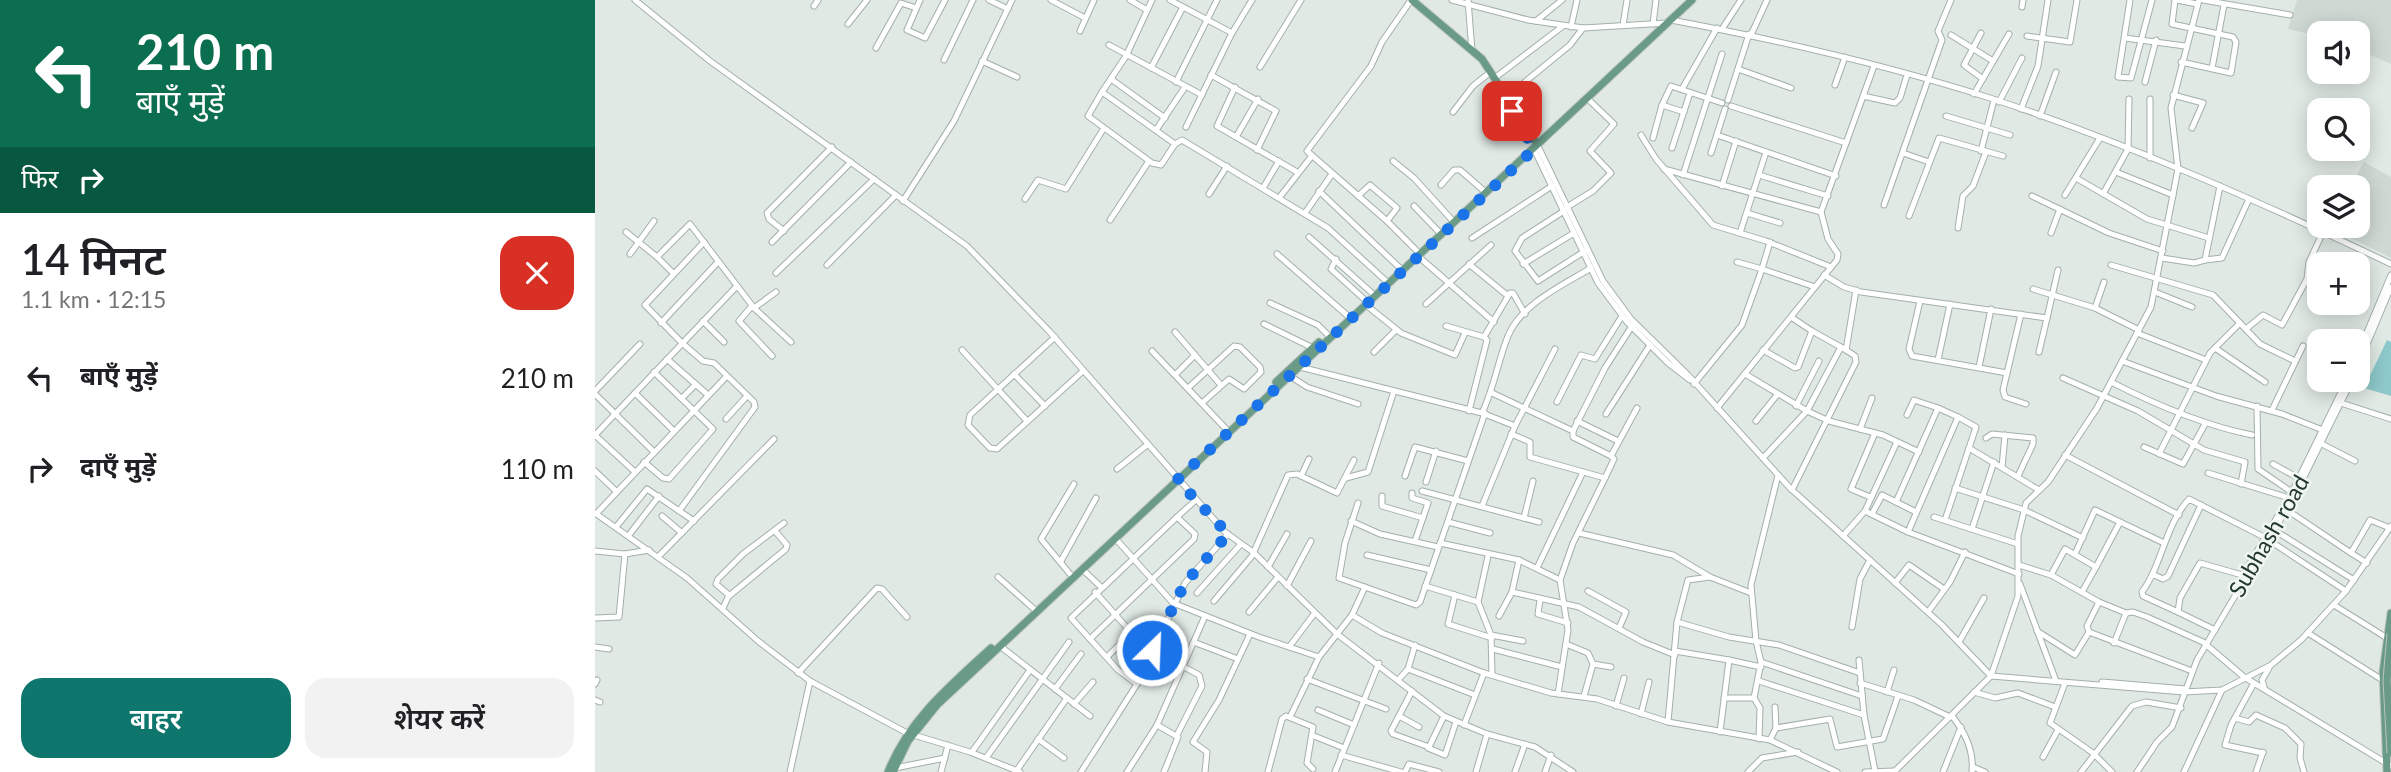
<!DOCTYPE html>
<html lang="hi">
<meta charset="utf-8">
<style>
:root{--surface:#fff;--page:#f2f2f2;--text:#202124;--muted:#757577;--accent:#0f766e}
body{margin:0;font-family:Lato,"Noto Sans Devanagari",sans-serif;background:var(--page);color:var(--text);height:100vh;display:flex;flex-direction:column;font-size:26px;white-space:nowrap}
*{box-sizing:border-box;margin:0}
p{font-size:23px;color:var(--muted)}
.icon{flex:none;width:38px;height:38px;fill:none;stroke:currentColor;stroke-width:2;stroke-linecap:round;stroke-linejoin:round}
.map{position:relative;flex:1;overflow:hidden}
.sheet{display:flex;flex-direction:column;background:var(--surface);width:595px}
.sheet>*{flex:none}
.banner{background:#0b6e4f;color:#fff;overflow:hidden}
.fabs{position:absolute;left:1712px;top:21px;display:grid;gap:14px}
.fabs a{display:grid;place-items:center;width:63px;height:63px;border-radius:14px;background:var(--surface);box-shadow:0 4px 18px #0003;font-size:35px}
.pin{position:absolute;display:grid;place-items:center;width:60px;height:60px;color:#fff;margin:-30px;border-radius:14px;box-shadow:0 4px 10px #0006}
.me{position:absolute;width:77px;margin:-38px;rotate:24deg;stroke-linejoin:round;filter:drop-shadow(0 0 5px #0008)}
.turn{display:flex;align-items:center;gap:24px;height:147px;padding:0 21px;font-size:32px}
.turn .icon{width:91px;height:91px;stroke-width:2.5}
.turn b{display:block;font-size:49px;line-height:60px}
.then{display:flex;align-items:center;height:66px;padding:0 21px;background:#0003;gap:14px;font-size:26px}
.round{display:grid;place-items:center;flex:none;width:74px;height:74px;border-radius:21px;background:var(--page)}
.head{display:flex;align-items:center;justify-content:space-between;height:119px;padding:0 21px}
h1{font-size:42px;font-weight:600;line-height:52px}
.primary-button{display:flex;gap:14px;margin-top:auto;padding:14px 21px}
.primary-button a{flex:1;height:80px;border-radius:21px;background:var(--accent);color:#fff;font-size:28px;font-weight:600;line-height:80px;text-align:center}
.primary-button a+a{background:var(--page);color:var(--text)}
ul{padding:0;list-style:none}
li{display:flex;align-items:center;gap:21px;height:91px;padding:0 21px}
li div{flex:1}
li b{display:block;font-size:26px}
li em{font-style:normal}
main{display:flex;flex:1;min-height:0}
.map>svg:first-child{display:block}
.built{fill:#cfd9d3}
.water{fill:#8dc8ca}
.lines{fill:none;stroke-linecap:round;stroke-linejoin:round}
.minor-casing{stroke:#a4b0aa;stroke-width:7}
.major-casing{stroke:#bdc3c1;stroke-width:9}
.minor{stroke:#fff;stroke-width:5}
.major{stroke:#699b87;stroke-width:7}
.major-bridge-casing{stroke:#bdc3c1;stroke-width:9;stroke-linecap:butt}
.major-bridge{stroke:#699b87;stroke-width:7}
.route{stroke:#1a73e8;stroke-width:12;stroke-dasharray:0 21.6}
.labels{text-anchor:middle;stroke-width:5;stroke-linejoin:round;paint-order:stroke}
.street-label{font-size:23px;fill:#23382f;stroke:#f0f6f2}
</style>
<main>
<section class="sheet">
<div class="banner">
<div class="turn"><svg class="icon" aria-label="left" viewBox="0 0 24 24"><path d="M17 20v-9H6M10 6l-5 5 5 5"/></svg><div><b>210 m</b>बाएँ मुड़ें</div></div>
<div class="then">फिर<svg class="icon" aria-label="right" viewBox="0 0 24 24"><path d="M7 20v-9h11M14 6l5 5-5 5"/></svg></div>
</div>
<div class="head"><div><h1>14 मिनट</h1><p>1.1 km · 12:15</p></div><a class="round" style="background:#d93025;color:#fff"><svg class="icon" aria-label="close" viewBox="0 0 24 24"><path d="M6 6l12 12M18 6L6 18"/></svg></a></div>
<ul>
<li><svg class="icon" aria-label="left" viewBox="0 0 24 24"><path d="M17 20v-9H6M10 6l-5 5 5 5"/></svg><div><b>बाएँ मुड़ें</b></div><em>210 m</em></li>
<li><svg class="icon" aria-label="right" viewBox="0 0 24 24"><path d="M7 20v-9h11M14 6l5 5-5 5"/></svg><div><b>दाएँ मुड़ें</b></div><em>110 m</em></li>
</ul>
<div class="primary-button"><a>बाहर</a><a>शेयर करें</a></div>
</section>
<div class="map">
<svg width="1796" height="772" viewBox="0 0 1796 772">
<rect width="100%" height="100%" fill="#e0e9e4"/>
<!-- built -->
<g class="built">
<path d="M1702,0H1796V64L1762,49V33H1724V36L1693,29Z"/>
<path d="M1769,162L1796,177V258L1734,227L1762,226V187H1755Z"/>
</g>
<!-- water -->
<path class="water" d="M1792,340L1796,342V396L1769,388Z"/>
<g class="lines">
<!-- minor casing -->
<g class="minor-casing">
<g id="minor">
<path d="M40,0L115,61L372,246L454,331L630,532L658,552L742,634L849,716L892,734L940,747L978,772"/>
<path d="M325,0L312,30L330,38L350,0"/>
<path d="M394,0L413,9"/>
<path d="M456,0L490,18"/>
<path d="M535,0L552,10"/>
<path d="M557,0L531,56L507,92L580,144L587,140L733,228L791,281"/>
<path d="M575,0L637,33"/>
<path d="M816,0L787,42L776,66L712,151L792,221L823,252"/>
<path d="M857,0L933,20L988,28L1072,23"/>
<path d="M873,0L877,51"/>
<path d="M1535,0L1523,77L1536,78L1557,0"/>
<path d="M1580,0L1577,24L1638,37L1641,42L1636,73L1586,62"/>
<path d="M1582,0L1602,4"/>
<path d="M1608,0L1695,15"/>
<path d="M219,6L223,0"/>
<path d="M1427,7L1428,0"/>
<path d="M1076,20C1183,40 1291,65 1395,98C1532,143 1666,202 1796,264"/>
<path d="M941,21L967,0"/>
<path d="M253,24L272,0"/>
<path d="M1058,24L1061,0"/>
<path d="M1028,25L1032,0"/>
<path d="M976,27L982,0"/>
<path d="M1127,29L1146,0"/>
<path d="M485,31L499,0"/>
<path d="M1386,33L1369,65L1388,79"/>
<path d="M1156,35L1172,0"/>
<path d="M1356,35L1398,61"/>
<path d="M1432,36L1475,42L1482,0"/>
<path d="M1530,38L1590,46"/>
<path d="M514,45L607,95"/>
<path d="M281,48L306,3L321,8"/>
<path d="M349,60L378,0"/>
<path d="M387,61L422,77"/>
<path d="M665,67L706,0"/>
<path d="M556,68L588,7"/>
<path d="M1617,68L1629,5"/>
<path d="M1143,69L1196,88"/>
<path d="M616,75L681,111L662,150"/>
<path d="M901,77L968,26"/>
<path d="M516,79L570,118"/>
<path d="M581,82L622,0"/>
<path d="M1550,82L1561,40"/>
<path d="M1240,85L1250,57"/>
<path d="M640,87L622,126L702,172"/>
<path d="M1087,89L1122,28"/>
<path d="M507,92L493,116L557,163L566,165L580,144"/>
<path d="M1379,94L1414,34"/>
<path d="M1578,95L1608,103L1597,128"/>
<path d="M913,96L975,45L988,28"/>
<path d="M1268,96L1300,103L1305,98L1312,75"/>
<path d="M1133,100L1154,34"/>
<path d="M1404,102L1427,58"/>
<path d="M1067,105L1089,112"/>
<path d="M1136,106L1251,143"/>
<path d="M1426,109L1443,66L1453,0"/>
<path d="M858,112L878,86L893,74"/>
<path d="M1351,116L1415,135"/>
<path d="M1445,116L1461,72"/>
<path d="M591,127L637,33L657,0"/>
<path d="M561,130L590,87"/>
<path d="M1046,135L1061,159L1118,225L1171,241L1236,267"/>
<path d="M1122,135L1241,176"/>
<path d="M641,137L663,99"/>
<path d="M1058,138L1067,105L1076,86L1127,103"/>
<path d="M942,144L1008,281L1036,319L1093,375L1195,488L1346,624L1396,676L1589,692L1627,690L1676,665L1706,640L1751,591L1796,526"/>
<path d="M938,147L1003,283L1032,322L1073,363L1095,380"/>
<path d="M1077,148L1095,93"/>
<path d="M1386,151L1399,100"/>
<path d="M1116,153L1130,109"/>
<path d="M1308,153L1334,162"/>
<path d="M1555,158V99"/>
<path d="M798,161L819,178L857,220"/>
<path d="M1069,169L1226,212L1279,66"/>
<path d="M1521,172L1578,195"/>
<path d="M1088,175L1127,54"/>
<path d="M1164,175L1233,196"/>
<path d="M1481,178L1552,219L1614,238"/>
<path d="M846,185L859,170H865L888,190"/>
<path d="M1127,186L1141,141"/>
<path d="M668,188L684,161"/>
<path d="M724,191L805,268"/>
<path d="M614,194L632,166"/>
<path d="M1508,194L1533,149L1534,99"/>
<path d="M1470,195L1505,138"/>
<path d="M763,196L775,185L802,208L792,221"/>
<path d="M1437,196L1514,233L1568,251"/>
<path d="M684,198L716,157"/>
<path d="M430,199L443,180L471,189L509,128"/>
<path d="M308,201L359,121L417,0"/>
<path d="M1289,205L1347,40L1343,31L1356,0"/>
<path d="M819,206L844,232"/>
<path d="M972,207L998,191L1016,173L995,151L1019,124L992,98"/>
<path d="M969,211L927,238L920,251L943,281L990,251"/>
<path d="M710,213L737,174"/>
<path d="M1152,213L1185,223"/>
<path d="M1314,216L1344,138L1408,156"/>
<path d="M515,220L554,161"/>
<path d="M1363,228L1368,196L1378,186L1391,152"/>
<path d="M189,231L174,219L172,213L237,147"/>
<path d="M31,232L62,257"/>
<path d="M1145,233L1171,152"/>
<path d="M1456,233L1465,209"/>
<path d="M714,237L777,293"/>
<path d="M877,238L957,186"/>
<path d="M177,242L256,162"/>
<path d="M35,254L59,221"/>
<path d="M682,254L753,316"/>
<path d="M824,257L899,322"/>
<path d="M1567,258L1599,263L1610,260L1625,186"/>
<path d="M741,259L736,269L770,300"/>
<path d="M1610,260L1627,258L1654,199"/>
<path d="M1142,262L1167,269L1175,242"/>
<path d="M874,264L913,296"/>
<path d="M928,264L979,233"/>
<path d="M232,265L301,195"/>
<path d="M1516,265L1618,295L1665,344L1700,361"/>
<path d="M78,273L62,257L95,224L159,308L196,342"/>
<path d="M181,273L279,179"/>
<path d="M1229,275L1249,287L1266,292L1452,318L1463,270"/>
<path d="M1438,289L1500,308L1544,330"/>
<path d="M1560,292L1597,307"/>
<path d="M1325,301L1314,349L1317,356L1412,373"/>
<path d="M675,303L723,325L736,338"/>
<path d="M831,304L896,245"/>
<path d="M771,305L806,333L860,355L870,333"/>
<path d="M157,306L144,321L177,356"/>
<path d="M159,308L181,292"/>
<path d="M1500,308L1509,282"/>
<path d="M1426,314L1408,390L1410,397L1431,404"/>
<path d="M108,321L129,342"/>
<path d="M66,323L123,262"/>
<path d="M669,324L718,348"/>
<path d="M851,326L889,337"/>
<path d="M1651,329L1668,315L1687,325L1712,279L1714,262L1728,232"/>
<path d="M1217,331L1251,350L1261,290"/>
<path d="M580,332L625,384"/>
<path d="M1542,333L1611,360"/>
<path d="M460,337L375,415L373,425L395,448L402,449L488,371"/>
<path d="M1620,348L1670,382"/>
<path d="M367,350L432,421"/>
<path d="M1168,350L1200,368L1203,367L1217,331L1196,317"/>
<path d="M557,351L634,432"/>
<path d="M779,352L801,330"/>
<path d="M1444,352L1452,318"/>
<path d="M1762,356L1796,275"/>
<path d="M72,359L113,395"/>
<path d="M1343,360L1355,304"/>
<path d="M1527,361L1621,396L1687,414L1730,431"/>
<path d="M705,367L887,413"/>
<path d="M1384,367L1396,309"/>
<path d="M1762,368L1796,287"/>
<path d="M419,374L450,406"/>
<path d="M1150,374L1212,411L1234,421L1288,435L1324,452"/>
<path d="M580,375L600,355"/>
<path d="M695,376L712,387L763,404"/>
<path d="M1468,378L1543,411L1609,450L1650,462L1646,484"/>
<path d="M1516,382C1561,405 1607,425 1657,435"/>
<path d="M1099,384L1147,325L1167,269L1220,287"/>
<path d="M593,388L639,346L645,347L665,367L666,372L649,389L634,379L607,403"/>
<path d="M0,391L45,344"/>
<path d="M40,393L79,431"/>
<path d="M897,393L978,431V437L1016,456"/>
<path d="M0,394L59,452"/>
<path d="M87,398L100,385"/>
<path d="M962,402L986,355L1000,359L1027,316"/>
<path d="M1746,403L1796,419"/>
<path d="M1201,406L1224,361"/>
<path d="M1662,406L1663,469L1698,493"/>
<path d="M1122,408L1242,260L1243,254L1233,239L1226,212"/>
<path d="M1677,410L1708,346"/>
<path d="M874,411L892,340L889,337L915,293H918L930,314"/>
<path d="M1011,414L1055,345"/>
<path d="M1312,415L1319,400L1343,408"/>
<path d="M131,419L152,396"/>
<path d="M982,421L1023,441"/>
<path d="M1161,421L1182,395"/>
<path d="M920,426L887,413C899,388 903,361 913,336C926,304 968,285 996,268"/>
<path d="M1265,429L1277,398"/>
<path d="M978,431L1010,368L1037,326"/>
<path d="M916,434L935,442V457L1010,478L1019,459L1016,456L1042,408"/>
<path d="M1391,438L1397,434L1438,438V444L1423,476"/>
<path d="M1725,443L1760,461"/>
<path d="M1549,447L1588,464L1610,424"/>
<path d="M1374,448L1444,490"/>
<path d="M1564,454L1615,353L1645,323"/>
<path d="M1470,455L1584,515"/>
<path d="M1168,458L1212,411L1246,347"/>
<path d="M49,462L68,478L74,479L118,429L59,372"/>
<path d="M1678,464L1705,479"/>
<path d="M1407,467L1410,435"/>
<path d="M522,469L552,445"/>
<path d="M0,471L22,492"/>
<path d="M40,472L0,435L142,286"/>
<path d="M1613,473L1694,498"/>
<path d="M706,476L714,459"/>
<path d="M810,476L820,447L873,461"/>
<path d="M751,478L773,472L799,391"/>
<path d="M831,482L841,451"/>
<path d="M1360,488L1429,510L1488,538"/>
<path d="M1197,490L1261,362L1260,356L1251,350"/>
<path d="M827,491L944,522"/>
<path d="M817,493V498L833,503L820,541"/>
<path d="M787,496V506L828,518"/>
<path d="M1275,497L1256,489L1280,433"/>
<path d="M1301,502L1343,408L1363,417L1313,532"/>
<path d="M763,503L750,543L744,578L821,605L825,602L890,413"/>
<path d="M887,506L920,426L960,349"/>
<path d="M1689,508L1756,553"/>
<path d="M84,511L160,407L159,402L119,363L108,361L87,343L50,305L109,242"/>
<path d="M1270,511L1313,532L1424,574"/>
<path d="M0,513L92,578L163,641L215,681L312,733L375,752L425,772"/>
<path d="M1,514L131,377"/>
<path d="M1277,514L1287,495L1321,512"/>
<path d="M67,516L87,533"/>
<path d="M1339,517L1423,544"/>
<path d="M929,518L938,481"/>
<path d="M1350,520L1381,427L1363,417"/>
<path d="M756,521L785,534L843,547"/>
<path d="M853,522L895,533"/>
<path d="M21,527L52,489L99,521"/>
<path d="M1377,529L1399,462"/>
<path d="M1679,530L1759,580"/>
<path d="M984,533L1078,555L1115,577"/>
<path d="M34,535L64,496"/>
<path d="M1248,536L1270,511L1302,442"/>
<path d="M520,538L578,603L664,637L724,657"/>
<path d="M845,543L924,560L965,580"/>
<path d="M0,551L30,554L54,550"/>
<path d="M1480,554L1500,510L1569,543"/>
<path d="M772,555L836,570"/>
<path d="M893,556L883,602L896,635L897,674"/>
<path d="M63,557L179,439"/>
<path d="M466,561L501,498"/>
<path d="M1772,563L1756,553L1775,520L1795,528"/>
<path d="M1424,565L1456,575L1504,602L1531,613L1538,612L1552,617L1608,642L1649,677L1796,766"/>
<path d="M673,567L692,534"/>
<path d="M942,568L988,472"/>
<path d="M487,569L506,587"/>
<path d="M475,574L446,539L479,484"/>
<path d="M1456,575L1470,549L1501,567L1525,522"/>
<path d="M1559,575L1568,579L1573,576L1606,505"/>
<path d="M1648,575L1697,492L1752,380"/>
<path d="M403,577L439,609"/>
<path d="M1300,583L1314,565L1349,589"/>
<path d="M1425,584L1461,681"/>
<path d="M692,586L716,541"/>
<path d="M830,586L883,602"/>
<path d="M993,591L1031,612L1024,628"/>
<path d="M500,592L543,640L557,650"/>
<path d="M917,592L984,607L1048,642L1080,655"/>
<path d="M1487,592L1501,567"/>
<path d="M602,593L646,544"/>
<path d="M860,595L853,624L897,638"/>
<path d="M134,596L191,549L192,545L180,531"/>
<path d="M945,600L943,614L973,623"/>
<path d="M619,601L657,556L693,475L702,474L742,493L759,460"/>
<path d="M1739,605L1792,638"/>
<path d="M128,608L134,595L121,584L123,579L148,554L189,523"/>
<path d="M654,612L683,577"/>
<path d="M1333,612L1355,582L1370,552"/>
<path d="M1583,612L1548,596L1547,592C1567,565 1570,525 1594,499L1669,537L1751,591"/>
<path d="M757,615L787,633L889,673L956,693L1002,699L1073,722L1175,740L1242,772"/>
<path d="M904,616L917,592L924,560"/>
<path d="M0,618L24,617L30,554"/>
<path d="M1082,622L1134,637L1184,645L1265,673"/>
<path d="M1257,627L1265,579L1275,560"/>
<path d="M1620,630L1583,612L1585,598L1605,563L1647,575"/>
<path d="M1442,631L1480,655L1494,632L1492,626L1504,602"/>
<path d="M1494,632L1597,671"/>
<path d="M1713,633L1789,681"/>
<path d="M896,635L928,641"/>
<path d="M495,639L599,539L600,534L582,517L601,500"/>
<path d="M1364,642L1389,598"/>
<path d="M601,643L643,659"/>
<path d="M1519,643L1531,613"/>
<path d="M971,644L993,653L998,664L1016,667"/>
<path d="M405,646L495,716"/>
<path d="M0,647L14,649"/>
<path d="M694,647L719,614"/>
<path d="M898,649L967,667"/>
<path d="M1080,651L1134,660"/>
<path d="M512,657L537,632"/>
<path d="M1264,660L1269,715L1280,771"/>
<path d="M1166,662L1267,696"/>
<path d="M813,669L880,695"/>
<path d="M203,673L282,588L287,589L312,617"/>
<path d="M712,679L791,709"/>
<path d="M804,679L813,669L820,645"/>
<path d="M1164,681L1269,715"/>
<path d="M1507,682L1591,689"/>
<path d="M1265,683L1319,700L1355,717"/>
<path d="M1470,683L1455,723L1498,753L1517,772"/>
<path d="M1659,683L1636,725L1630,745L1668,753"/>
<path d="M0,684L2,680"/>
<path d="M542,684L523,670L476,618L582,517"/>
<path d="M1669,687L1667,680L1674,668"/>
<path d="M460,689L486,654"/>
<path d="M817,691L796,731L798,734L834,747L849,716"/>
<path d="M1292,692L1299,670"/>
<path d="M1379,692L1400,698L1423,693L1460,707"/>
<path d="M963,694L973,630L965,580L978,543L1010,478"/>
<path d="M989,696L998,664"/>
<path d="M1129,698H1159"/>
<path d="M0,700L5,702"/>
<path d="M479,704L498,682"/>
<path d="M1021,706L1029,678"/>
<path d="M723,710L759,725"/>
<path d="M1046,714L1054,682"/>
<path d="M804,716L824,727"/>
<path d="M1357,716C1370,732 1379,751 1377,772"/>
<path d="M695,717L724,657L757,615L770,587"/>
<path d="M1640,718L1654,722L1661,715L1690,728L1706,744L1705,758L1709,772"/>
<path d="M1073,722L1082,622L1093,580L1115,577L1156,593"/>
<path d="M562,725L583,737L569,772"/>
<path d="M869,725L889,673"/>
<path d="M1181,728L1235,719L1242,747L1288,739L1303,696"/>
<path d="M1125,732L1134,660L1166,667"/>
<path d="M582,735L607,686L604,675L589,667"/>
<path d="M719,736L749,748"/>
<path d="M443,739L469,758"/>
<path d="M1164,739L1165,708L1159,698L1166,662L1161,641L1156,585L1183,475"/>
<path d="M1175,740L1181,728L1180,707"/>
<path d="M833,748L850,755L861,722"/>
<path d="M377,752L435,670"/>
<path d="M746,755L806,772"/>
<path d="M1448,757L1463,730"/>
<path d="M391,758L474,642"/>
<path d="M1378,767L1390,772"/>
<path d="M300,768L350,758"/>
<path d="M422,770L472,698"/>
<path d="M195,772L215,681"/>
<path d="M346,772L353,745"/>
<path d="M486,772L542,684L590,583L633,534"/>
<path d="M532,772L562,725L610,616"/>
<path d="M610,772L612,752L598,742L624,700L655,634"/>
<path d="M673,772L687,719L691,716L718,727L712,763L718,769"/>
<path d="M740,772L784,663"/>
<path d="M810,772L814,764L844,772"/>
<path d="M881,772L892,734"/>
<path d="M920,772L930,744"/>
<path d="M950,772L956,755"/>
<path d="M1153,772L1167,758L1203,752"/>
<path d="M1270,772L1300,771"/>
<path d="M1299,772L1396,676L1423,596V536L1431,503L1453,482L1502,408L1556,307L1583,169L1576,108L1604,0"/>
<path d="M1348,772L1366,727"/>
<path d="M1486,772L1537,706L1551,702L1586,708"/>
<path d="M1542,772L1562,742L1577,727L1602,660L1701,493L1757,380"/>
<path d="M1589,772L1627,690"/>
<path d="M1661,772L1668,752"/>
</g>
</g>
<!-- major casing -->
<g class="major-casing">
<g id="major">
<path d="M817,0L887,59L942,144"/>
<path d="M681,382L724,342"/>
<path d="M293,772C314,719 356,685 396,648"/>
<path d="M298,772L313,741L342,705L1097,0"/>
<path d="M1792,772L1788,672L1796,613"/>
</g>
</g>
<!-- minor -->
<use href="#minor" class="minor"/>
<!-- major -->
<use href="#major" class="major"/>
<!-- major-bridge casing -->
<g class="major-bridge-casing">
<path id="major-bridge" d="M1796,634L1792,680L1796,753"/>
</g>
<!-- major-bridge -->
<use href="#major-bridge" class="major-bridge"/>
</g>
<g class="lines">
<!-- route -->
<path class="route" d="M557,650L590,583L633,534L582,480L935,153L938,147L917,111"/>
</g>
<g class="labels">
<!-- street labels -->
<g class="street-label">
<text transform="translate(1674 536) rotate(-60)" y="8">Subhash road</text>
</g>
</g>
</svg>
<div class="fabs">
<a><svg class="icon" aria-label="sound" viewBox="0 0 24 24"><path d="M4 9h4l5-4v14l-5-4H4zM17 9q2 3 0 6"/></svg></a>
<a><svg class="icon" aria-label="search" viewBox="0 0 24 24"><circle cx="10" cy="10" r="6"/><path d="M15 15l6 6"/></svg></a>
<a><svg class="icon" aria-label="layers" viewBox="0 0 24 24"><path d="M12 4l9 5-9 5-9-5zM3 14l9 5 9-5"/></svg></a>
<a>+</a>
<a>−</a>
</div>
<div class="pin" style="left:917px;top:111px;background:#d93025"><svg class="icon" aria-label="arrive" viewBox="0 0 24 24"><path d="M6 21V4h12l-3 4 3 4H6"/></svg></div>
<svg class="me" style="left:557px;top:650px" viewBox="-20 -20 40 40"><circle r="17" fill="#1a73e8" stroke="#fff" stroke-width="3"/><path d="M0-11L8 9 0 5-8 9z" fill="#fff"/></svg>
</div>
</main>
